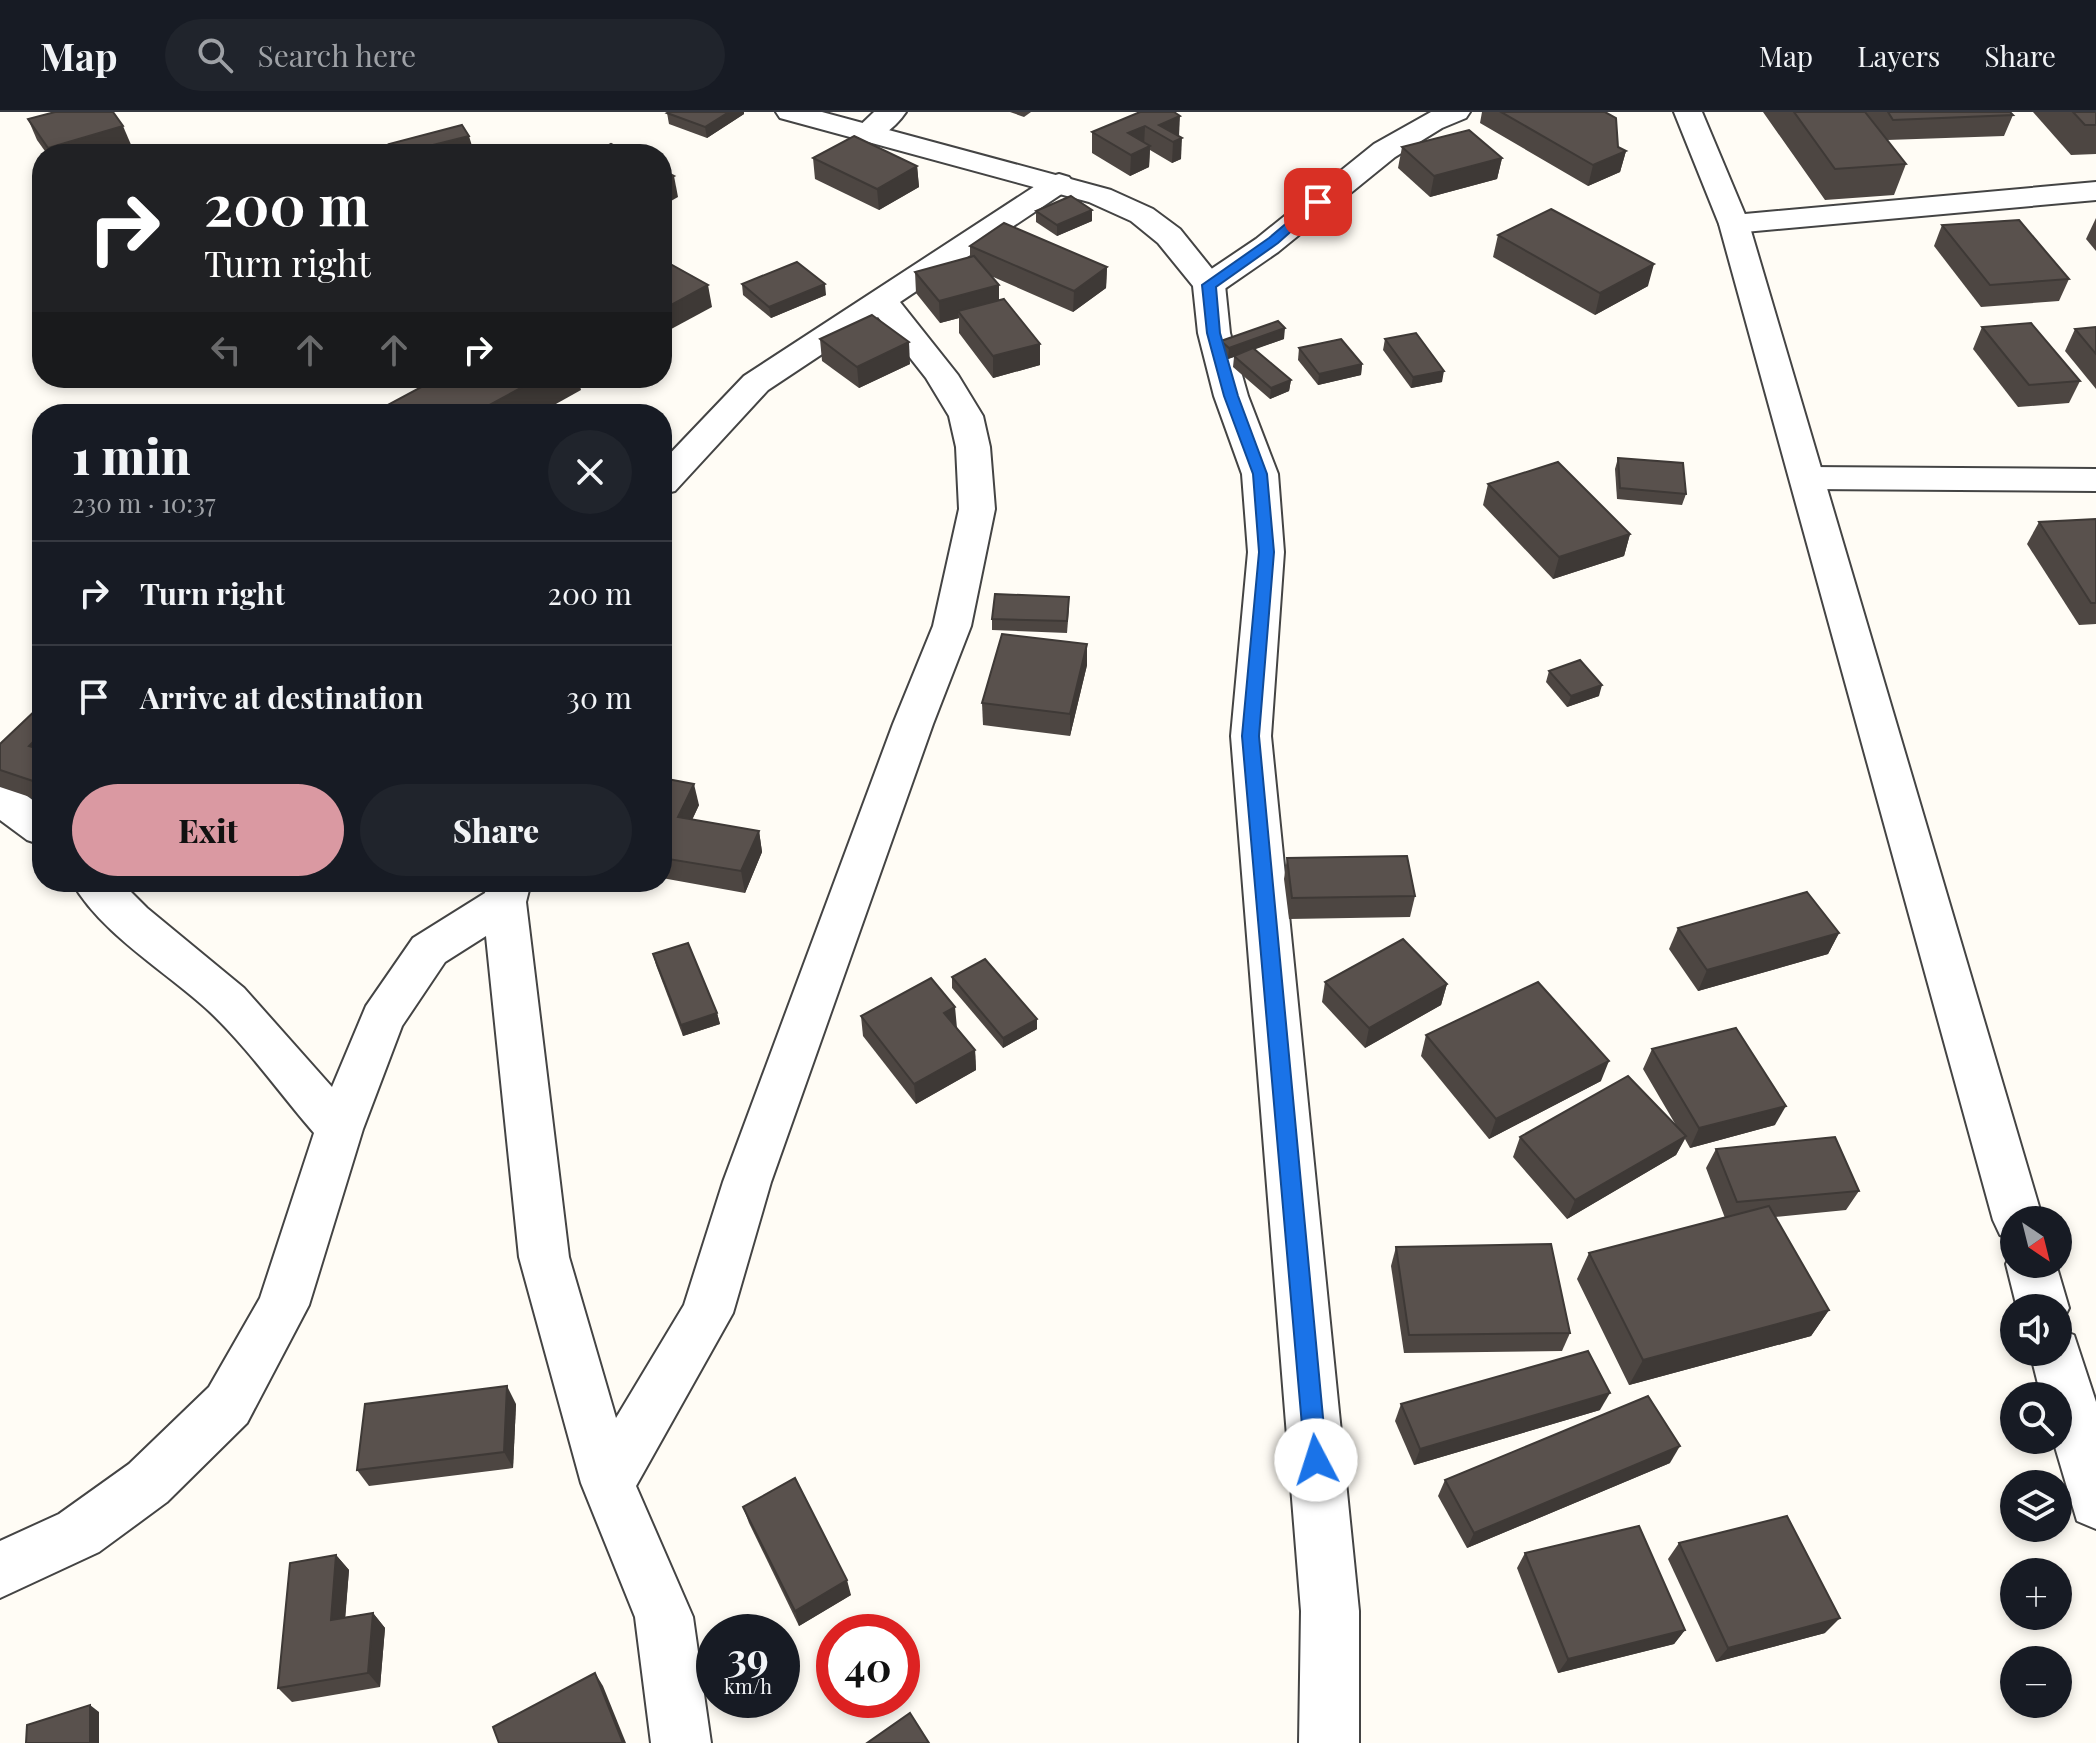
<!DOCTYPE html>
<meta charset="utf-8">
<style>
:root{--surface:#171b24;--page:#20242c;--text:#f1f3f6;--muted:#9ea1a6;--line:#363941;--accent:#da99a2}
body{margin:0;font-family:"Playfair Display",serif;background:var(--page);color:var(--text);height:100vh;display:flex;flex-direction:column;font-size:30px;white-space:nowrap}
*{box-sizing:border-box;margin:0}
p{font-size:26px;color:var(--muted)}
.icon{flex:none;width:44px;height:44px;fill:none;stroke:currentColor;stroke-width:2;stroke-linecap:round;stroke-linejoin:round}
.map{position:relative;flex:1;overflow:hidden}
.drawer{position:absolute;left:32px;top:292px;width:640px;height:488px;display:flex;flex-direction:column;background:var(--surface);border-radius:32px;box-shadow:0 4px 12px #0003}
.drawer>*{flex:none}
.hud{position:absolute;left:32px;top:32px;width:640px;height:244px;border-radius:32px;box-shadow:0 4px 12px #0003;background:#202124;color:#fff;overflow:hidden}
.needle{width:52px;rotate:145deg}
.buttons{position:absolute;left:2000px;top:1094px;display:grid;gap:16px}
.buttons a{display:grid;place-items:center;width:72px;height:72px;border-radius:50%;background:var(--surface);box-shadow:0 4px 12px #0003;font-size:40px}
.speed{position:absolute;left:696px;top:1502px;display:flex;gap:16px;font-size:40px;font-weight:700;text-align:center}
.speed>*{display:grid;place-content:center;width:104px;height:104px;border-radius:50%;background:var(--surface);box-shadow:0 4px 12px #0003;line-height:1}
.speed small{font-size:20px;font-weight:400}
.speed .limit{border:12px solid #d22;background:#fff;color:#111}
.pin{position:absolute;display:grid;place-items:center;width:68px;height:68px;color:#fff;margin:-34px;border-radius:16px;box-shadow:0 4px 12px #0006}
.me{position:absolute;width:88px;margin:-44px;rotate:355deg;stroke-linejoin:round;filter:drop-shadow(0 0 6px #0008)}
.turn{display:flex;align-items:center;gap:28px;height:168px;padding:0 40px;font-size:36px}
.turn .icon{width:104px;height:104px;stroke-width:2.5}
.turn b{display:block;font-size:56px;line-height:68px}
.lanes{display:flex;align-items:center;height:76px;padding:0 40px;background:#0003;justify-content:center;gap:40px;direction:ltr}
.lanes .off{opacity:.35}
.round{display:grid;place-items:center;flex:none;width:84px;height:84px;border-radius:42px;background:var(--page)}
.overview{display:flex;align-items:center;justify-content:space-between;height:136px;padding:0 40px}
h1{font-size:48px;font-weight:800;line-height:60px}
.primary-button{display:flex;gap:16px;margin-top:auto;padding:16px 40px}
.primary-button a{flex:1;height:92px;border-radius:48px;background:var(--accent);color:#111;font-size:32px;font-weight:800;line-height:92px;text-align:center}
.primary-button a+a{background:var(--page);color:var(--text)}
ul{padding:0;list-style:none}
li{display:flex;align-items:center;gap:24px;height:104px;padding:0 40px;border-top:2px solid var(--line)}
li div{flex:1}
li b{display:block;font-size:30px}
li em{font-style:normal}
header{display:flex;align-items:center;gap:48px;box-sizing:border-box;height:112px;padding:0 40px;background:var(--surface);border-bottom:2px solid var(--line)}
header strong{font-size:38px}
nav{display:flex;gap:44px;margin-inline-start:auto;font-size:28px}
.search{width:560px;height:72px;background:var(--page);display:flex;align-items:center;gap:20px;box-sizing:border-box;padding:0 28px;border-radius:44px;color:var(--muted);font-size:30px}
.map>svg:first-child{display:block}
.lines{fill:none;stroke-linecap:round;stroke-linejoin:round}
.minor-casing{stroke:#444;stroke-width:4}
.tertiary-casing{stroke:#444;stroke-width:4}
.minor{fill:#fff;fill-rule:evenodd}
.tertiary{fill:#fff;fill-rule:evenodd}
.wall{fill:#4d4642}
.shaded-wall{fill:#3e3936}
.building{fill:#59514d;stroke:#3e3936;stroke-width:2}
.route{fill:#1a73e8;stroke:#114b97;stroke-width:2}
</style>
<header>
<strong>Map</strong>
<div class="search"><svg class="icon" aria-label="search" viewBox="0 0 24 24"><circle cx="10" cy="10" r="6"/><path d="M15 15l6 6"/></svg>Search here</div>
<nav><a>Map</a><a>Layers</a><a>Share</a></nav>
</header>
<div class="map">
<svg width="2096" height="1631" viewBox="0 0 2096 1631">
<rect width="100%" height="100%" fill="#fffcf5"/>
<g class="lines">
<!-- minor casing -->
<g class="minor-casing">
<g id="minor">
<path d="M874,0H906C895,16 876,32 856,27L852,21Z"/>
<path d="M1431,0H1470L1466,6L1442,16L1395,45L1278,140L1220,180L1209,182L1198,180L1193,173L1198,166L1256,127L1374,32Z"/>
<path d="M1059,62L1069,65L1074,71L1069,77L900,190L958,263L983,304L990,335L995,397L971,514L933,612L771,1070L733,1201L636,1374L693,1505L711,1631H651L635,1505L581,1371L519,1145L486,824L445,850L402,914L363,1017L309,1193L247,1311L167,1390L99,1440L0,1486V1429L59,1402L129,1352L209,1275L260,1186L314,1021C280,982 248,936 210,900C167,860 100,821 72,770H121L147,796L244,876L332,975L366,894L413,826L485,781L487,770H531L526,790L569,1145L616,1306L684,1193L723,1070L893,612L933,514L959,397L956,335L949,304L926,266L878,205L768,278L675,379L662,382V350L744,264L1049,65Z"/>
<path d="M2096,70V88L1734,121L1723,118L1719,112L1723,106L1734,103Z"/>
<path d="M1808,355L2096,357V379L1808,377L1796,374L1790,366L1796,358Z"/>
<path d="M0,671L15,675L42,695V733L27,728L0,708Z"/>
</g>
</g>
<!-- tertiary casing -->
<g class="tertiary-casing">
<g id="tertiary">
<path d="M776,0H822L1111,78L1153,97L1180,117L1225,173L1230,221L1248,284L1278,362L1284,440L1271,624L1359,1499V1631H1299L1301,1499L1231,624L1248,440L1242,362L1214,284L1198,221L1193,174L1158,131L1131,109L1089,90L780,6Z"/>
<path d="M1674,0H1702L1749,112L2043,1108H2014V1128L2000,1123L1993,1108L1719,112Z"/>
<path d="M2014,1136V1152H2056L2069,1196L2061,1212L2058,1214V1196H2017L2006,1152Z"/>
<path d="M2058,1217L2074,1223L2096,1290V1417L2077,1409L2053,1328H2058V1284H2041L2030,1240H2058Z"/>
</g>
</g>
<!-- minor -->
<use href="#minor" class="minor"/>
<!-- tertiary -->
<use href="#tertiary" class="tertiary"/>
</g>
<!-- wall -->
<g class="wall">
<path d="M669,0H744V2L707,26L669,12L667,1Z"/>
<path d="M1010,0H1031L1024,5Z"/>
<path d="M1140,0L1179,24L1181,47L1172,51L1150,38L1149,55L1130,64L1092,41V20Z"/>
<path d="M1482,0H1605L1618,35L1626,39L1620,60L1588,74L1480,11Z"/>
<path d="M1763,0H2010L2013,3L2004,24L1887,28L1906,52L1894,83L1825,88Z"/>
<path d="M2033,0H2096V42L2071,43Z"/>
<path d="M28,7L132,35L107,42H47L37,28Z"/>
<path d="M1402,35L1502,46L1497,67L1430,85L1398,56Z"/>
<path d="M813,46L917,54L919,75L879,98L815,67Z"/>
<path d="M1092,98V109L1057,124L1036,110V99Z"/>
<path d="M2096,106V139L2086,127Z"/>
<path d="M1942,113L2069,167L2059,189L1981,195L1934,134Z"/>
<path d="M1498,123L1648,174L1595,203L1493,145Z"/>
<path d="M970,134L1107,155L1106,176L1073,200L991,164L999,173V188L1040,232V253L993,266L959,221V206L940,211L916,181L915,160L970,145Z"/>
<path d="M742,172L826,183L771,206L743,183Z"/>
<path d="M1982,215L2080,269L2069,291L2018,295L1973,237Z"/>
<path d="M2096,215V277L2065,239L2075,217Z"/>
<path d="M820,227L910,252L859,276L822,249Z"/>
<path d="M1284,227L1254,237L1291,268L1289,279L1270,287L1233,255L1234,245L1228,247L1220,240L1221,229Z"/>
<path d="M1385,227L1442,270L1411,276L1383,238Z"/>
<path d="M1299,236L1362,252L1361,263L1318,273L1298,248Z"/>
<path d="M1618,346L1686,382L1682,393L1617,387L1615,357Z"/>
<path d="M1488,372L1630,422L1624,444L1553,467L1483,393Z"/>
<path d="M2096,407V512L2079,513L2027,432L2039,410Z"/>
<path d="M1069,496L1067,521L992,518V507Z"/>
<path d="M1087,532V553L1070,624L983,613L982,591Z"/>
<path d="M1549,559L1599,584L1567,595L1546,570Z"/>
<path d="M42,592V689L0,675V632Z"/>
<path d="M662,666L699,693L692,708L759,719L762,740L745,781L662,766Z"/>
<path d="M1287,746L1415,784L1410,805L1289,807L1284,767Z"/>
<path d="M1678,816L1839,821L1828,842L1698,879L1669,837Z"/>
<path d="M653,842L717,901L720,912L683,924L656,853Z"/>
<path d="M952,865L1037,917L1003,936L952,876Z"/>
<path d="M1325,870L1447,872L1441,893L1365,936L1322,890Z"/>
<path d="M861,904L957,916L975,938L976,958L916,992L863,924Z"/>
<path d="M1426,923L1601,969L1489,1027L1421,944Z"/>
<path d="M1652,937L1775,1013L1690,1036L1685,1027L1676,1043L1567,1107L1513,1045L1520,1025L1677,1015L1643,957Z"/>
<path d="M1716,1037L1859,1079L1846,1098L1775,1105L1829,1198L1811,1224L1629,1273L1577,1167L1589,1141L1725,1106L1706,1056Z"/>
<path d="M1396,1135L1570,1221L1562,1239L1404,1241L1391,1154Z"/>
<path d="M516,1292L513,1356L369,1374L357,1358Z"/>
<path d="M1401,1292L1600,1298L1414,1353L1395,1309Z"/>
<path d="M1670,1351L1467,1436L1438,1384L1445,1368Z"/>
<path d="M743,1395L851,1483L799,1514L749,1411Z"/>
<path d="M1679,1431L1825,1521L1716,1550L1668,1447Z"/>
<path d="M1525,1441L1685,1518L1674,1532L1558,1561L1517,1456Z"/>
<path d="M336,1443L349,1458L345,1505L373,1501L385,1516L380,1575L292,1590L278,1576Z"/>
</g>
<!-- shaded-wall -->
<g class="shaded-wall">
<path d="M729,0H744V2L707,26L705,15Z"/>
<path d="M1180,4L1179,24L1159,13Z"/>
<path d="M123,14L132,35L107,42H51L48,36Z"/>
<path d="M1145,14L1144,34L1128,21Z"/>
<path d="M469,24L472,34L442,42H397Z"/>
<path d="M1182,26L1181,47L1172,51L1173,30Z"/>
<path d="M1150,34L1149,55L1130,64L1131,43Z"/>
<path d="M1626,39L1620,60L1588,74L1593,53Z"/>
<path d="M1502,46L1497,67L1430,85L1434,64Z"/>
<path d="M917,54L919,75L879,98L877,77Z"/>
<path d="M674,64L678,85L662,94V70Z"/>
<path d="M1092,98V109L1057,124V113Z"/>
<path d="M1654,152L1648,174L1595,203L1600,181Z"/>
<path d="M1107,155L1106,176L1073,200L1074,179Z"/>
<path d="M825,172L826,183L771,206L769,195Z"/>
<path d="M708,173L712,195L662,222V198Z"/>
<path d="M999,173V194L958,199L959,206L940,211L939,189Z"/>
<path d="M1285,216L1284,227L1228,247L1229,236Z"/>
<path d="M909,230L910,252L859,276L857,255Z"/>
<path d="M1040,232V253L993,266V244Z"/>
<path d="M1362,252L1361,263L1318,273L1319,262Z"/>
<path d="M1444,259L1442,270L1411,276L1413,265Z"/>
<path d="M539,266H578L581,278L538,302H473Z"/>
<path d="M1291,268L1289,279L1270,287L1271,276Z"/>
<path d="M1630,422L1624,444L1553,467L1559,445Z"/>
<path d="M1087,532V553L1070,624V602Z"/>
<path d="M1602,573L1599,584L1567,595L1571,584Z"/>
<path d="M42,621V655L29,634Z"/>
<path d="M694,672L699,693L683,727L678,705Z"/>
<path d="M759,719L762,740L745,781L741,759Z"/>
<path d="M1839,821L1828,842L1698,879L1707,858Z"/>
<path d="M1447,872L1441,893L1365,936L1369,916Z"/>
<path d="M955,895L957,916L944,901Z"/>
<path d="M717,901L720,912L683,924L681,913Z"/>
<path d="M1037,907V917L1003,936V926Z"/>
<path d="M975,938L976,958L916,992L914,972Z"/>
<path d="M1609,949L1601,969L1489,1027L1496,1007Z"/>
<path d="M1786,994L1775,1013L1690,1036L1699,1016Z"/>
<path d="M1686,1024L1676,1043L1567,1107L1575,1088Z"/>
<path d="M1829,1198L1811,1224L1629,1273L1643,1248Z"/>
<path d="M507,1274L516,1292L513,1356L504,1340Z"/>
<path d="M1610,1281L1600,1298L1414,1353L1420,1337Z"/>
<path d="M1680,1334L1670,1351L1467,1436L1474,1421Z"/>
<path d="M336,1443L349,1458L344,1522L331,1508Z"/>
<path d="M847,1468L851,1483L799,1514L795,1499Z"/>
<path d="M373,1501L385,1516L380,1575L368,1561Z"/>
<path d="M1840,1506L1825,1521L1716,1550L1728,1536Z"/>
<path d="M1685,1518L1674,1532L1558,1561L1568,1547Z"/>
<path d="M595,1561L603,1574L626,1631H623Z"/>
<path d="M90,1593L99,1600V1631H90Z"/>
</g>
<!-- building -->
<g class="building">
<path d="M55,0H113L123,14L48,36L28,7Z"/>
<path d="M669,0H729L705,15L667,1Z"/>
<path d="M1140,0H1174L1180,4L1159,13L1182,26L1173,30L1145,14L1128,21L1150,34L1131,43L1092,20Z"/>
<path d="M1501,0H1605L1616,6L1618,35L1626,39L1593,53Z"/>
<path d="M1794,0H1865L1906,52L1835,57Z"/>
<path d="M1888,0H2010L2013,3L1893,8Z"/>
<path d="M2073,0H2096V13H2085Z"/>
<path d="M462,13L469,24L397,42H396L389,32Z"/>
<path d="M1469,18L1502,46L1434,64L1402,35Z"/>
<path d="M854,24L917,54L877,77L813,46Z"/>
<path d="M611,32L630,42H592Z"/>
<path d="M662,58L674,64L662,70Z"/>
<path d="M1071,84L1092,98L1057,113L1036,99Z"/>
<path d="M1551,97L1654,152L1600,181L1498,123Z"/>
<path d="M2019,108L2069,167L1990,173L1942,113Z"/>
<path d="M1004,111L1107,155L1074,179L970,134Z"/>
<path d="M974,144L999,173L939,189L915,160Z"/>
<path d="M662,148H663L708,173L662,198Z"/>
<path d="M797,150L825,172L769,195L742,172Z"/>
<path d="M1004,187L1040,232L993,244L958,199Z"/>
<path d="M872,203L909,230L857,255L820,227Z"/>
<path d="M1278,209L1285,216L1229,236L1221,229Z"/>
<path d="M2031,211L2080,269L2029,273L1982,215Z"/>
<path d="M2096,215V242L2075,217Z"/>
<path d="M1416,221L1444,259L1413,265L1385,227Z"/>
<path d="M1341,227L1362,252L1319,262L1299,236Z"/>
<path d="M1253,236L1291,268L1271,276L1234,244Z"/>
<path d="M438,266H539L473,302H391L382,296Z"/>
<path d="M1618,346L1683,351L1686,382L1620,376Z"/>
<path d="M1558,350L1630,422L1559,445L1488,372Z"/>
<path d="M2096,407V491H2091L2039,410Z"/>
<path d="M995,482L1069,485L1067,509L992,507Z"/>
<path d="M1002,522L1087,532L1070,602L982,591Z"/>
<path d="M1580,548L1602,573L1571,584L1549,559Z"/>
<path d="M42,592V621L29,634L42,638V672L0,658V632Z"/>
<path d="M662,666L694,672L678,705L759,719L741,759L662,746Z"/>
<path d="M1407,744L1415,784L1292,786L1287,746Z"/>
<path d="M1807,780L1839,821L1707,858L1678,816Z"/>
<path d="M1403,827L1447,872L1369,916L1325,870Z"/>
<path d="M688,831L717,901L681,913L653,842Z"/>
<path d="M985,847L1037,907L1003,926L952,865Z"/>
<path d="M931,866L955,895L944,901L975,938L914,972L861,904Z"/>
<path d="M1538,870L1609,949L1496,1007L1426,923Z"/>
<path d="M1736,916L1786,994L1699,1016L1652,937Z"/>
<path d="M1628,964L1686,1024L1575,1088L1520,1025Z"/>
<path d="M1835,1025L1859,1079L1737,1090L1716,1037Z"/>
<path d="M1769,1094L1829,1198L1643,1248L1589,1141Z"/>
<path d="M1551,1132L1570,1221L1409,1223L1396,1135Z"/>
<path d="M1588,1239L1610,1281L1420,1337L1401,1292Z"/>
<path d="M507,1274L504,1340L357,1358L365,1292Z"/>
<path d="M1648,1284L1680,1334L1474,1421L1445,1368Z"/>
<path d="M795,1366L847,1468L795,1499L743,1395Z"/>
<path d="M1787,1404L1840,1506L1728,1536L1679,1431Z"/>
<path d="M1639,1414L1685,1518L1568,1547L1525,1441Z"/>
<path d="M336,1443L331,1508L373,1501L368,1561L278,1576L290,1451Z"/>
<path d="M595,1561L623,1631H499L493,1615Z"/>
<path d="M90,1593V1631H26L27,1613Z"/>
<path d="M910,1601L929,1631H867Z"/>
</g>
<!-- route -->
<path class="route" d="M1314,88L1324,90L1278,131L1216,175L1220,221L1238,284L1267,362L1274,440L1259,624L1327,1348L1324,1355L1316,1358L1308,1355L1305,1348L1242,624L1259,440L1253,362L1224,284L1207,221L1202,173L1269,126Z"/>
</svg>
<div class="buttons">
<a><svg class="needle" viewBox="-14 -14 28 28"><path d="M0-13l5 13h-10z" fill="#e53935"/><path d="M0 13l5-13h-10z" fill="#9ea1a6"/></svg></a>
<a><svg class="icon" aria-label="sound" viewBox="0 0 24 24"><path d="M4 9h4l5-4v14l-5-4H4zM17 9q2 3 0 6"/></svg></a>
<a><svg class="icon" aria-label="search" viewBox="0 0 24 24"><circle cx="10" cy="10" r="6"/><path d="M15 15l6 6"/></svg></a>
<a><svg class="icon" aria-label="layers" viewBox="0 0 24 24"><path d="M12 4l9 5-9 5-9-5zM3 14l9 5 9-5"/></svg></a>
<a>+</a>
<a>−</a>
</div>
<div class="speed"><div>39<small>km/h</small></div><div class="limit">40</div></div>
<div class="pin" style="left:1318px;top:90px;background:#d93025"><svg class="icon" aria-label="arrive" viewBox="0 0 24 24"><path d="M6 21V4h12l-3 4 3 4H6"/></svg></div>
<svg class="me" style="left:1316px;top:1348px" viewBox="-20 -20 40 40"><circle r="19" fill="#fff"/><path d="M0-13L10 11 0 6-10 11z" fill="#1a73e8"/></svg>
<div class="hud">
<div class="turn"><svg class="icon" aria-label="right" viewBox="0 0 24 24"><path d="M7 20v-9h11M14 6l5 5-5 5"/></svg><div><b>200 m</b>Turn right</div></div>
<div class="lanes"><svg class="icon off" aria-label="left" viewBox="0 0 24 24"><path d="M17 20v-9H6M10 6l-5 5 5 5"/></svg><svg class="icon off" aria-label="ahead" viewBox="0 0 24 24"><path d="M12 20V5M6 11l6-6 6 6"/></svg><svg class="icon off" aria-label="ahead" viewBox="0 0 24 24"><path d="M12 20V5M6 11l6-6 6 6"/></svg><svg class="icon" aria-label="right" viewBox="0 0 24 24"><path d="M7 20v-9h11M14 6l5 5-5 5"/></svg></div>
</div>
<section class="drawer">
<div class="overview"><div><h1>1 min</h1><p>230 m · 10:37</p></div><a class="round"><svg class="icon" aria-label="close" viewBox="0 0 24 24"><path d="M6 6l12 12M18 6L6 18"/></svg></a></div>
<ul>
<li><svg class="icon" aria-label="right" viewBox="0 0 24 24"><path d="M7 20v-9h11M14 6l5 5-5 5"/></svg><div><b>Turn right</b></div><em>200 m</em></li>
<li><svg class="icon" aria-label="arrive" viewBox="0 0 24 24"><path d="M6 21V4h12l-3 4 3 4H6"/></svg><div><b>Arrive at destination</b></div><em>30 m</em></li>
</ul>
<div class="primary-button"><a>Exit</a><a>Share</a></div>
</section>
</div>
